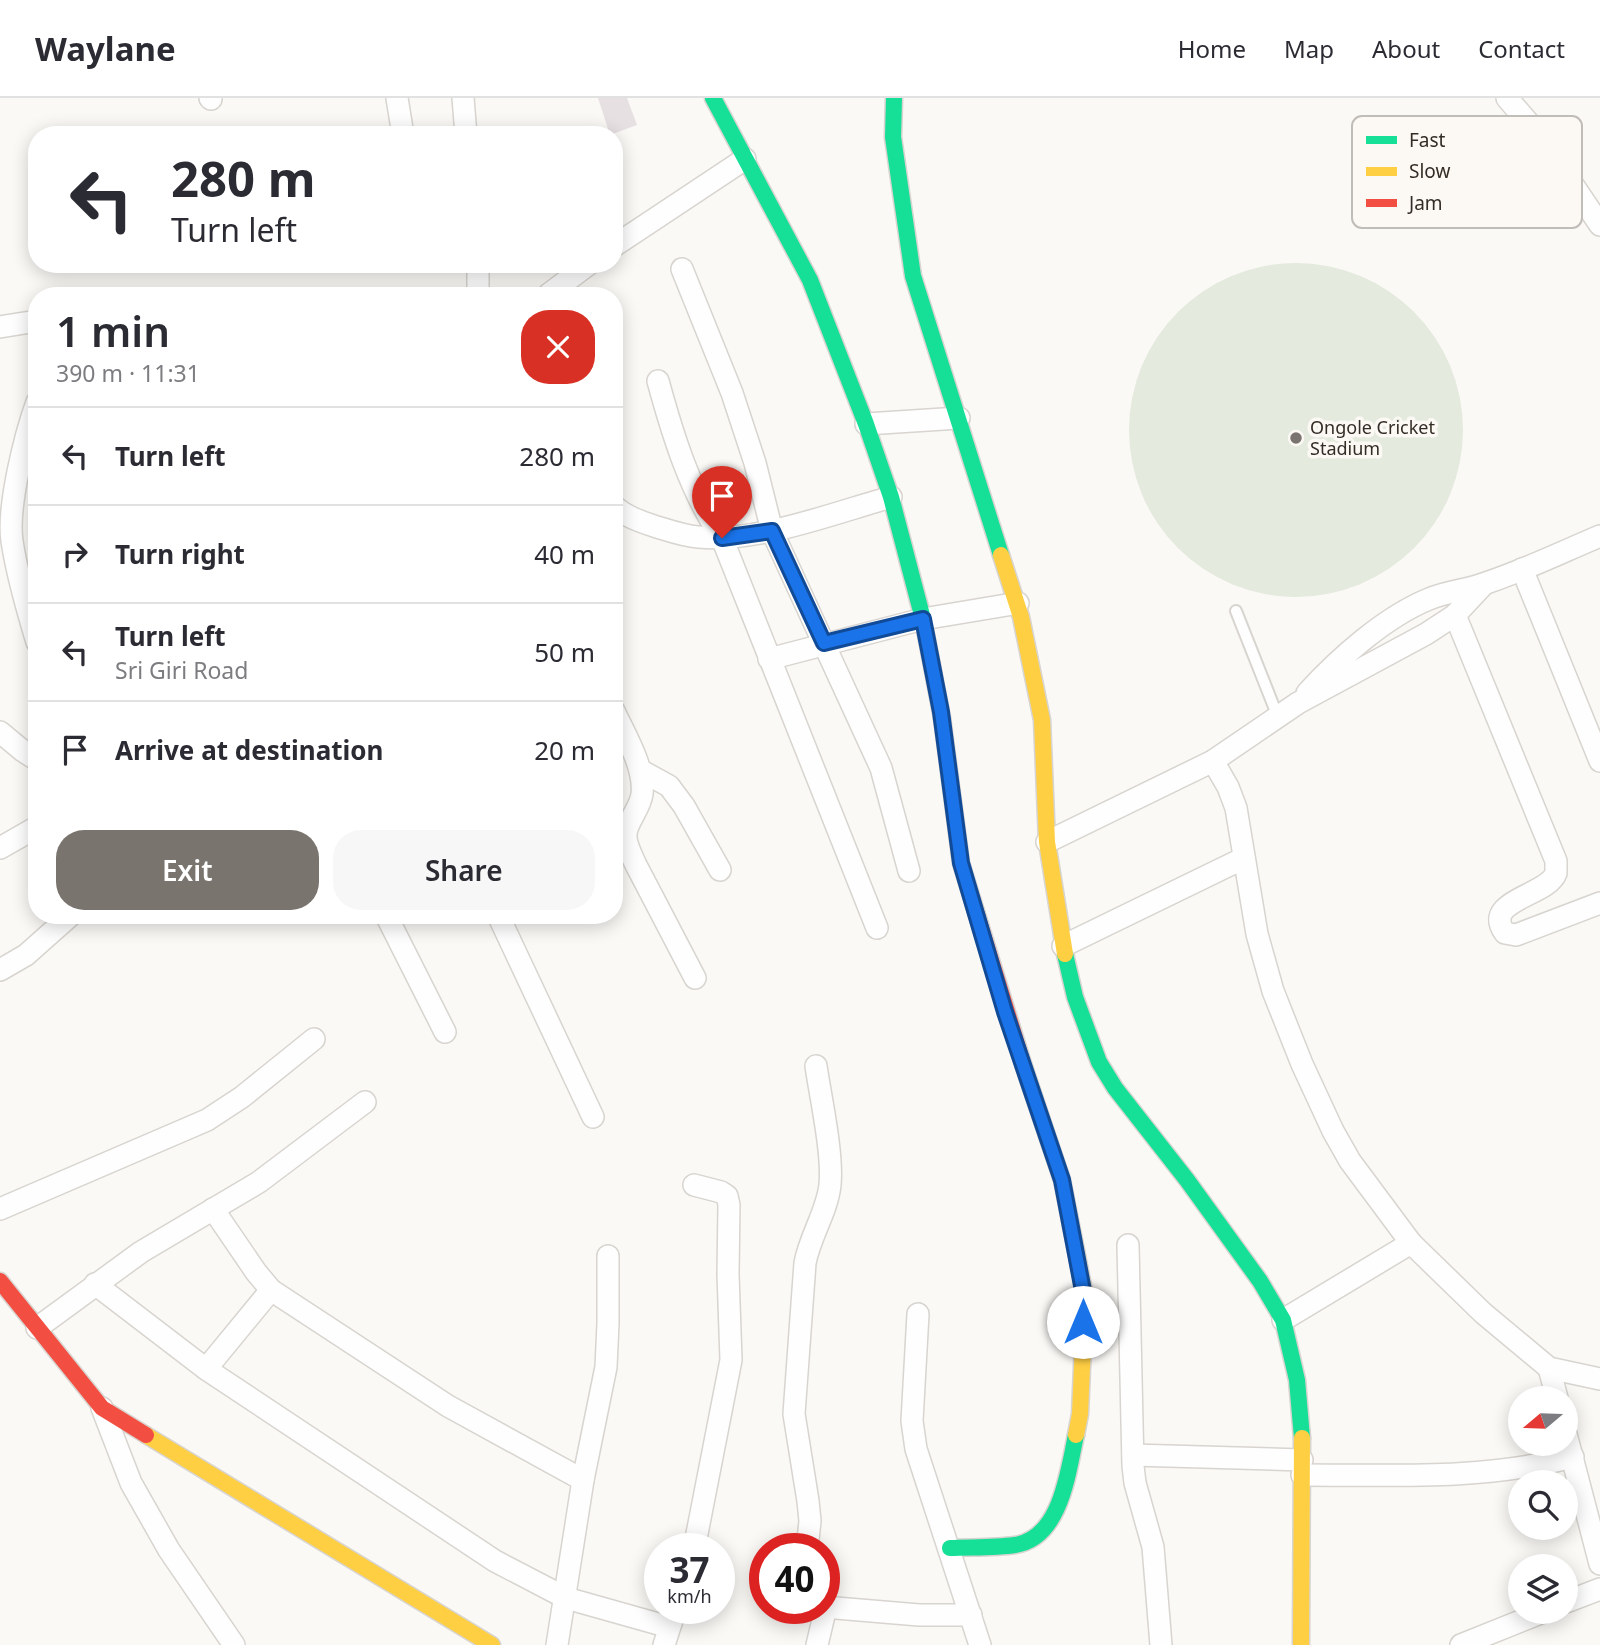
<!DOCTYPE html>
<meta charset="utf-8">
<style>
:root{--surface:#fff;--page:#f7f7f7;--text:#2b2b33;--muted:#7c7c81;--line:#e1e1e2;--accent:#7a746e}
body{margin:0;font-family:"Noto Sans",sans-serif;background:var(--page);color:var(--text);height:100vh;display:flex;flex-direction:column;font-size:26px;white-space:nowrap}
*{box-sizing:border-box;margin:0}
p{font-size:23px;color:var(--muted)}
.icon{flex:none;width:38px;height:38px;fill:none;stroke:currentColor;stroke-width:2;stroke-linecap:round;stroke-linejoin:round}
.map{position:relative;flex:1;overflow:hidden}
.sheet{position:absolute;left:28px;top:189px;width:595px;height:637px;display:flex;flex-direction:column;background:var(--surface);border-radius:28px;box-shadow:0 4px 18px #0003}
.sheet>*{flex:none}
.top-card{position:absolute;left:28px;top:28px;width:595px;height:147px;border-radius:28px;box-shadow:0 4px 18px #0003;background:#fff;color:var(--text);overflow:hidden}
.needle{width:46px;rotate:251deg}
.fabs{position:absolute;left:1508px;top:1288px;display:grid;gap:14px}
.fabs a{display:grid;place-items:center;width:70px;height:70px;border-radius:50%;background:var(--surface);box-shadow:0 4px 18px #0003;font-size:35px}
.speed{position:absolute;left:644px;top:1435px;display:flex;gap:14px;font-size:35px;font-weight:700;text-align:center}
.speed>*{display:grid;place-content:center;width:91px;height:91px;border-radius:50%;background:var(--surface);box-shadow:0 4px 18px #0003;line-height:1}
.speed small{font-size:18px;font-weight:400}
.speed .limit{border:10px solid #d22;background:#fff;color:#111}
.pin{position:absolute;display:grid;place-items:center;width:60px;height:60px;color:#fff;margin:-72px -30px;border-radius:50% 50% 50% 0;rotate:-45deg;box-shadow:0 0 7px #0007}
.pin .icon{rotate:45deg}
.me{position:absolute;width:77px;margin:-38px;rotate:0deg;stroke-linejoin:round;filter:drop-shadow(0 0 5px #0008)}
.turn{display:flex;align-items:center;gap:24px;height:147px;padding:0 28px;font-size:32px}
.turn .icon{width:91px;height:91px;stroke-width:2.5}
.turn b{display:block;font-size:49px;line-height:60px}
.round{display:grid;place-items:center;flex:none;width:74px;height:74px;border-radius:28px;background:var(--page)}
.headline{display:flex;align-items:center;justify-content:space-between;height:119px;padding:0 28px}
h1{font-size:42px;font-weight:600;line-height:52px}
.cta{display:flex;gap:14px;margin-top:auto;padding:14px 28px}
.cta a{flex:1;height:80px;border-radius:28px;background:var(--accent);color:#fff;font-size:28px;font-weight:600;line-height:80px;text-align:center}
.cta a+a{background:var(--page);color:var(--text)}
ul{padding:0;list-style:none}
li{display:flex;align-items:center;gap:21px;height:98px;padding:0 28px;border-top:2px solid var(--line)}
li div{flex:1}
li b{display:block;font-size:26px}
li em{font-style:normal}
header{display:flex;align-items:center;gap:42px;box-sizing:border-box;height:98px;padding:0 35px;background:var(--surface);border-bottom:2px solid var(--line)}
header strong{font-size:33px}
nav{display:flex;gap:38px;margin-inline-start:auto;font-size:24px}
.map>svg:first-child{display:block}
.green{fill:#e4eadd}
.building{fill:#e6e0e3}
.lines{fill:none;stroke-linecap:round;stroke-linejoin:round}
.lane-casing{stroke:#d8d4cf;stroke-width:14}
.street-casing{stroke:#d8d4cf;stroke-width:24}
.fast-casing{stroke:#d8d4cf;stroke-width:19}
.slow-casing{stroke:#d8d4cf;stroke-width:19}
.jam-casing{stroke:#d8d4cf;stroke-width:19}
.lane{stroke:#fefefe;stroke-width:10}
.street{stroke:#fefefe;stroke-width:21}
.fast{stroke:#16e098;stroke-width:16}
.slow{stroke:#ffcf43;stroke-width:16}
.jam{stroke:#f24e42;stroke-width:16}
.route-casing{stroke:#114b97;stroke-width:18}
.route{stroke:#1a73e8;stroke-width:12}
.poi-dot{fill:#7a746e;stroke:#fcf9f5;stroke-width:2.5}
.labels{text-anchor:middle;stroke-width:7;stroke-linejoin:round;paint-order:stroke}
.poi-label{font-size:18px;fill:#342d25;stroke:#fcf9f5;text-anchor:start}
.key{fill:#fcf9f5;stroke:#c0bcb7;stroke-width:2}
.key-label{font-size:19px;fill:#342d25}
</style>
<header>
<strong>Waylane</strong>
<nav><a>Home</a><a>Map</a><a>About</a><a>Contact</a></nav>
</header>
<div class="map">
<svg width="1600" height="1547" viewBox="0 0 1600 1547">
<rect width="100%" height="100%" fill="#fbf9f6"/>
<!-- green -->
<circle class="green" cx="1296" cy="332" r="167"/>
<!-- building -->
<path class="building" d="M598,0H627L637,27L610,37Z"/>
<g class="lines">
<!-- lane casing -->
<g class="lane-casing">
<path id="lane" d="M1236,513L1278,619"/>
</g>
<!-- street casing -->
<g class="street-casing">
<g id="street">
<path d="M210,0L211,1"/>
<path d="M397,0L403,37"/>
<path d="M463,0L466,37"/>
<path d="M1507,0L1540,38L1600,127"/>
<path d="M614,148L745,61"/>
<path d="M478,166V198"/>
<path d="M682,171L732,295L755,365L772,433L881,670L909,773"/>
<path d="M549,196L589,166"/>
<path d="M0,229L37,223"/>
<path d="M658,283C673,338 690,393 722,440L877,830"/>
<path d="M37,304C25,337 7,409 12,443C17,477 27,511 37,544"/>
<path d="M866,326L959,320"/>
<path d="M614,408C626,419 642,424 657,429C670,433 684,438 698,439C757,445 834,415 891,399"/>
<path d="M1522,471L1600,663"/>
<path d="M1455,517L1556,763C1556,764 1556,774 1556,775C1548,798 1481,802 1505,835L1516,837L1600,805"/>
<path d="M769,561L923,521L1018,505"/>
<path d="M1307,595C1339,560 1385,519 1429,501C1448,493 1468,492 1486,485C1525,472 1562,454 1600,438"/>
<path d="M614,613C625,637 645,669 642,696C640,711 627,723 626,736C625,746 632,758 636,767L695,880"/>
<path d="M0,634L23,653L37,662"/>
<path d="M1213,663L1228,689L1236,710L1257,836L1273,893L1302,966L1333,1033L1350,1063L1411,1145L1483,1215L1549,1270L1600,1281"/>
<path d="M640,672L669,688L684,708L720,772"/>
<path d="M1047,744L1213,663L1298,605L1426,536L1455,517L1484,486"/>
<path d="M0,750L37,729"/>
<path d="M386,817L445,934"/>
<path d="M498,817L593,1019"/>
<path d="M1063,848L1244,760"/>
<path d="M0,872L26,857L71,817"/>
<path d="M694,1087L721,1094L727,1098L729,1107L728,1176L731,1262L694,1451"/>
<path d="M0,1111L207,1022L242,999L314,941"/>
<path d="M213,1111L256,1174L271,1192L448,1308L583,1382"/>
<path d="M1128,1147L1133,1368L1135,1385L1153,1449L1161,1547"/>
<path d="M95,1186L206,1271L495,1463L566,1500L669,1529"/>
<path d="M918,1216L912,1323L916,1351L980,1547"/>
<path d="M1283,1222L1411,1145"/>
<path d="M37,1230L141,1154L259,1084L365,1004"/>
<path d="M1549,1270L1557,1300"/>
<path d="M206,1271L271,1192"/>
<path d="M102,1310L131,1385L169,1452L234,1547"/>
<path d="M1566,1336L1600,1466"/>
<path d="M1133,1357L1302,1362"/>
<path d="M1302,1377C1395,1377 1482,1382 1573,1359"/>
<path d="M807,1451L810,1423L808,1403L794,1316L805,1165C810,1138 827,1114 830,1087C833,1055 821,1002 816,968"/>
<path d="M1566,1504L1600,1491"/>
<path d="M824,1509L919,1517H971"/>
<path d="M557,1547L583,1382L606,1269L608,1225V1158"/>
<path d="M664,1547L676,1510"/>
<path d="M817,1547L826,1509"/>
<path d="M1461,1547L1543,1514"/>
</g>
</g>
<!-- fast casing -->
<g class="fast-casing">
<g id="fast">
<path d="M713,0L810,182L866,326L891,399L923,521L942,620"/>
<path d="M894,0L893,39L913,178L1001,457"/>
<path d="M1065,856L1075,899L1099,964L1115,990L1187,1082L1260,1183L1283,1222L1297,1282L1302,1340"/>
<path d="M950,1450C971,1449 994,1450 1015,1447C1061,1440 1068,1374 1076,1337"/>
</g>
</g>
<!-- slow casing -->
<g class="slow-casing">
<g id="slow">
<path d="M1001,457L1021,519L1042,622L1047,744L1065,856"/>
<path d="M1024,969L1062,1082L1085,1198L1080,1316L1076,1337"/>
<path d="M146,1337L492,1547"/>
<path d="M1301,1547L1302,1340"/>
</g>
</g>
<!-- jam casing -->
<g class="jam-casing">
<g id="jam">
<path d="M942,620L961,765L1024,969"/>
<path d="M0,1183L102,1310L146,1337"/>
</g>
</g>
<!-- lane -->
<use href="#lane" class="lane"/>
<!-- street -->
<use href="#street" class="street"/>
<!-- fast -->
<use href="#fast" class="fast"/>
<!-- slow -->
<use href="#slow" class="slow"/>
<!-- jam -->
<use href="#jam" class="jam"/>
</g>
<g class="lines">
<!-- route casing -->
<g class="route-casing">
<path id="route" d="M722,440L772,433L824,545L923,521L941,614L961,765L1005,914L1062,1082L1084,1198L1083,1224"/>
</g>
<!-- route -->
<use href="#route" class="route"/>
</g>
<!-- markers -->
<circle class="poi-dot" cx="1296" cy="340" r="7"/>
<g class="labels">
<!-- poi labels -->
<g class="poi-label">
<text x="1310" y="336">Ongole Cricket<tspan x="1310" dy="21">Stadium</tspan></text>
</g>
</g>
<!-- legend -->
<rect x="1352" y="18" width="230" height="112" rx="10" class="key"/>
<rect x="1366" y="38" width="31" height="8" fill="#16e098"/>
<rect x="1366" y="69" width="31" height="9" fill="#ffcf43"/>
<rect x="1366" y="101" width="31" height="8" fill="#f24e42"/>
<g class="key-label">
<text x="1409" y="49">Fast</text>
<text x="1409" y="80">Slow</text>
<text x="1409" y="112">Jam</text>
</g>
</svg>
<div class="fabs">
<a><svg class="needle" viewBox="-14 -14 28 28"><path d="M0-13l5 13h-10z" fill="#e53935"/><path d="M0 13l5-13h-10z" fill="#7c7c81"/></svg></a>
<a><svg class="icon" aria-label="search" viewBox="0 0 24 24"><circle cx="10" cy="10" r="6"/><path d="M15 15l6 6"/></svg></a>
<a><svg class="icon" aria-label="layers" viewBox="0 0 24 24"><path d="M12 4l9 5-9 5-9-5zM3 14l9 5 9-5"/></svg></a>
</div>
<div class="speed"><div>37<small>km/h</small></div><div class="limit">40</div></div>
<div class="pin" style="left:722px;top:440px;background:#d93025"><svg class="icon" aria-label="arrive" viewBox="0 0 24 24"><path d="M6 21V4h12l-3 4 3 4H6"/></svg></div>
<svg class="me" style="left:1083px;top:1224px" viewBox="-20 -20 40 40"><circle r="19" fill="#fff"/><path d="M0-13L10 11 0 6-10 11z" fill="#1a73e8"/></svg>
<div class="top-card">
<div class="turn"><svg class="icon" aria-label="left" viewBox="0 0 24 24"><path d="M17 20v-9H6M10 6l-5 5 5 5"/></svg><div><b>280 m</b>Turn left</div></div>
</div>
<section class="sheet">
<div class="headline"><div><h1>1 min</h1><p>390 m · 11:31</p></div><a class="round" style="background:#d93025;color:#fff"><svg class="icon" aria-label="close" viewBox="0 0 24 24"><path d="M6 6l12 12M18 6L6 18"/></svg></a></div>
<ul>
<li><svg class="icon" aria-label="left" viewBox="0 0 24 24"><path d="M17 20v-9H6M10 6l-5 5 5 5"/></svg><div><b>Turn left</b></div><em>280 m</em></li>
<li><svg class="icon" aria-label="right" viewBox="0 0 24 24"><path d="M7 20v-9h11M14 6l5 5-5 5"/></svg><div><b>Turn right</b></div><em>40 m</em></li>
<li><svg class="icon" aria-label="left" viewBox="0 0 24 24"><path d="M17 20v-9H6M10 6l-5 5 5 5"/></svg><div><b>Turn left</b><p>Sri Giri Road</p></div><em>50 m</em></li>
<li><svg class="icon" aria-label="arrive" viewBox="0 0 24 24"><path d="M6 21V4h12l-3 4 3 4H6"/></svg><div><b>Arrive at destination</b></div><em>20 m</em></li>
</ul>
<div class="cta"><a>Exit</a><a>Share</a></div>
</section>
</div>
